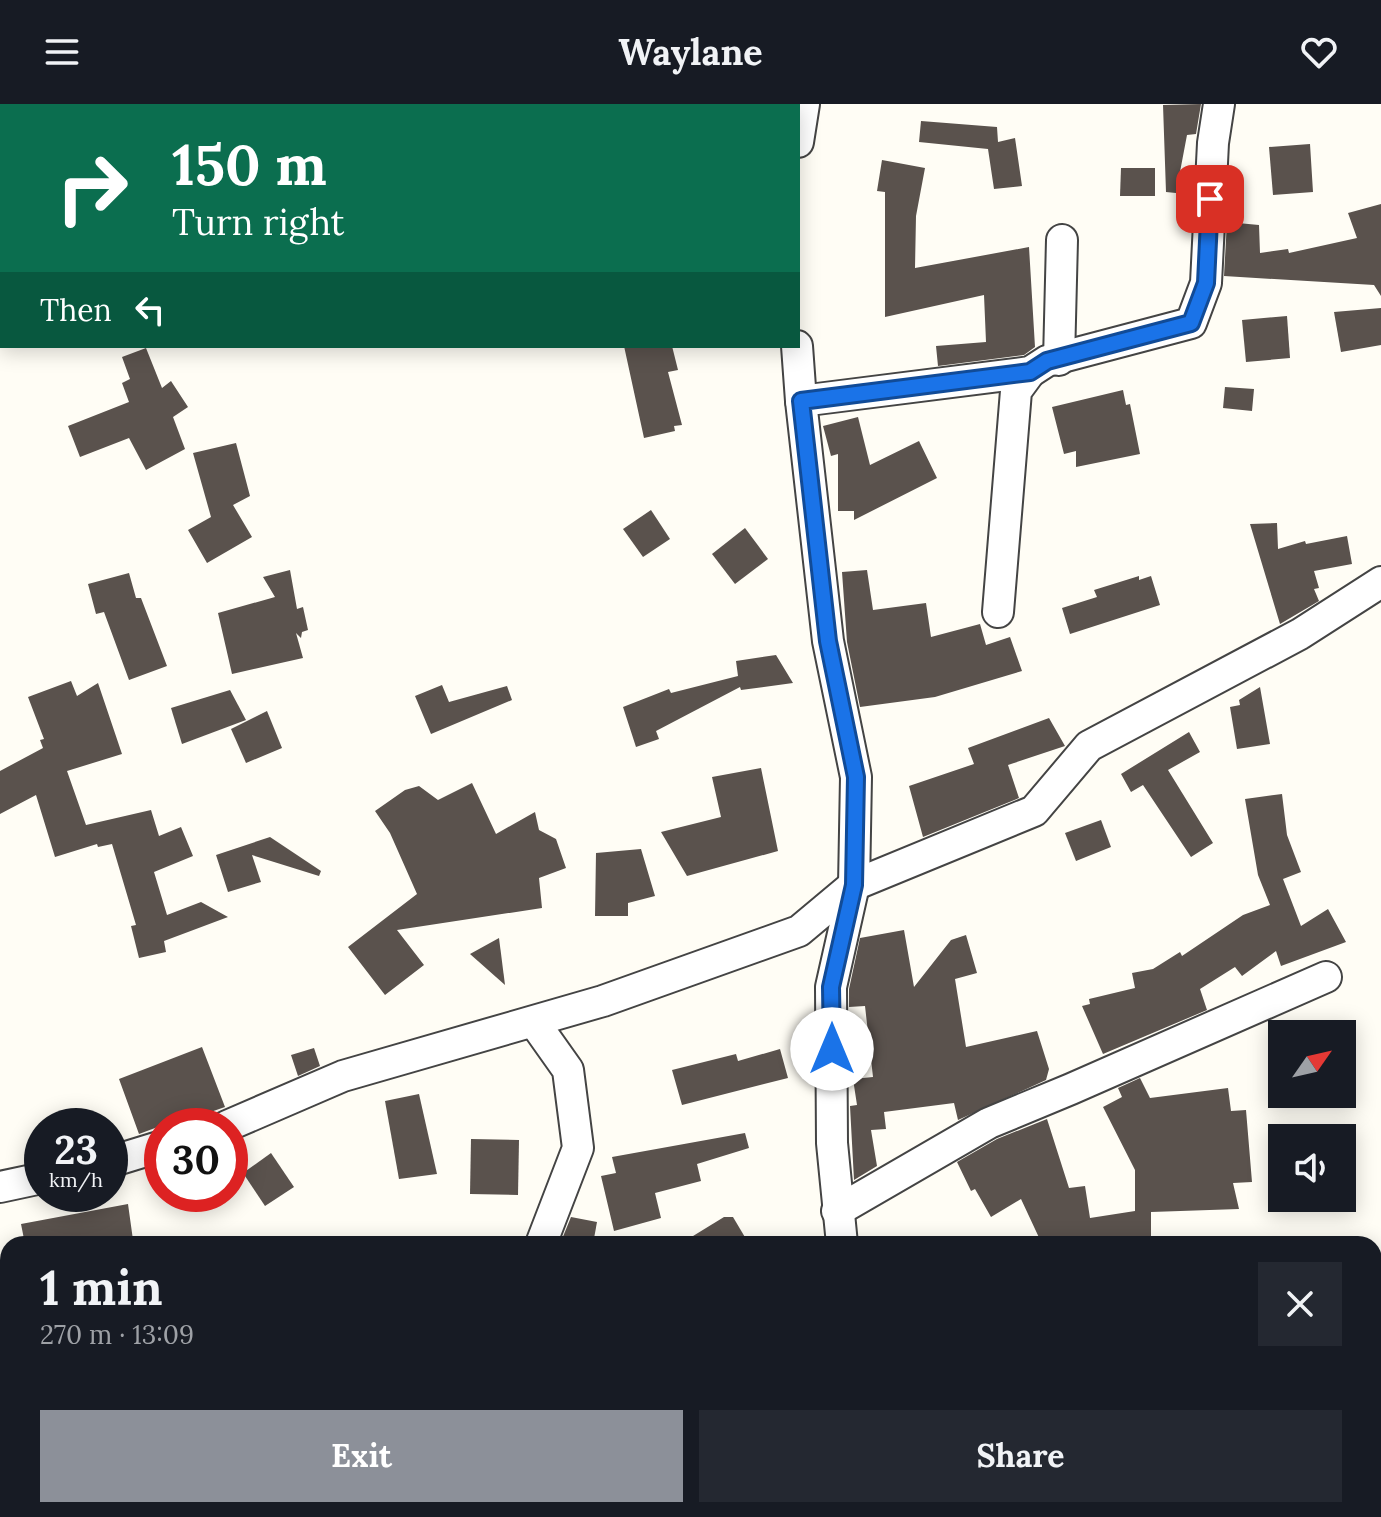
<!DOCTYPE html>
<meta charset="utf-8">
<style>
:root{--surface:#171b24;--page:#242831;--text:#f1f3f6;--muted:#9ea1a6;--accent:#8c9099}
body{margin:0;font-family:Lora,serif;background:var(--page);color:var(--text);height:100vh;display:flex;flex-direction:column;font-size:30px;white-space:nowrap}
*{box-sizing:border-box;margin:0}
p{font-size:26px;color:var(--muted)}
.icon{flex:none;width:44px;height:44px;fill:none;stroke:currentColor;stroke-width:2;stroke-linecap:round;stroke-linejoin:round}
.map{position:relative;flex:1;overflow:hidden}
.drawer{position:absolute;left:0px;top:1132px;width:1382px;height:282px;display:flex;flex-direction:column;background:var(--surface);border-radius:24px 24px 0 0;box-shadow:0 4px 20px #0003}
.drawer>*{flex:none}
.top-card{position:absolute;left:0px;top:0px;width:800px;height:244px;box-shadow:0 4px 20px #0003;background:#0b6e4f;color:#fff;overflow:hidden}
.needle{width:52px;rotate:56deg}
.controls{position:absolute;left:1268px;top:916px;display:grid;gap:16px}
.controls a{display:grid;place-items:center;width:88px;height:88px;border-radius:0px;background:var(--surface);box-shadow:0 4px 20px #0003;font-size:40px}
.speed{position:absolute;left:24px;top:1004px;display:flex;gap:16px;font-size:40px;font-weight:700;text-align:center}
.speed>*{display:grid;place-content:center;width:104px;height:104px;border-radius:50%;background:var(--surface);box-shadow:0 4px 20px #0003;line-height:1}
.speed small{font-size:20px;font-weight:400}
.speed .limit{border:12px solid #d22;background:#fff;color:#111}
.pin{position:absolute;display:grid;place-items:center;width:68px;height:68px;color:#fff;margin:-34px;border-radius:16px;box-shadow:0 4px 12px #0006}
.me{position:absolute;width:88px;margin:-44px;rotate:0deg;stroke-linejoin:round;filter:drop-shadow(0 0 6px #0008)}
.turn{display:flex;align-items:center;gap:28px;height:168px;padding:0 40px;font-size:36px}
.turn .icon{width:104px;height:104px;stroke-width:2.5}
.turn b{display:block;font-size:56px;line-height:68px}
.then{display:flex;align-items:center;height:76px;padding:0 40px;background:#0003;gap:16px;font-size:30px}
.round{display:grid;place-items:center;flex:none;width:84px;height:84px;border-radius:0px;background:var(--page)}
.summary{display:flex;align-items:center;justify-content:space-between;height:136px;padding:0 40px}
h1{font-size:48px;font-weight:700;line-height:60px}
.button{display:flex;gap:16px;margin-top:auto;padding:16px 40px}
.button a{flex:1;height:92px;border-radius:0px;background:var(--accent);color:#fff;font-size:32px;font-weight:700;line-height:92px;text-align:center}
.button a+a{background:var(--page);color:var(--text)}
header{display:flex;justify-content:space-between;align-items:center;height:104px;padding:0 40px;background:var(--surface);font-size:36px;font-weight:700}
.map>svg:first-child{display:block}
.building{fill:#5a524d}
.lines{fill:none;stroke-linecap:round;stroke-linejoin:round}
.street-casing{stroke:#444;stroke-width:34}
.street{stroke:#fff;stroke-width:30}
.route-casing{stroke:#114b97;stroke-width:20}
.route{stroke:#1a73e8;stroke-width:14}
</style>
<header><svg class="icon" aria-label="menu" viewBox="0 0 24 24"><path d="M4 6h16M4 12h16M4 18h16"/></svg>Waylane<svg class="icon" aria-label="heart" viewBox="0 0 24 24"><path d="M12 20l-8-8c-3-5 5-10 8-4 3-6 11-1 8 4z"/></svg></header>
<div class="map">
<svg width="1381" height="1413" viewBox="0 0 1381 1413">
<rect width="100%" height="100%" fill="#fffdf5"/>
<!-- building -->
<g class="building">
<path d="M1201,0L1196,30L1187,31L1176,89L1166,88L1163,1Z"/>
<path d="M921,17L997,23L998,38L1015,34L1022,82L994,85L988,45L919,38Z"/>
<path d="M1310,40L1313,88L1273,91L1269,43Z"/>
<path d="M882,56L925,64L916,112L915,164L1029,143L1035,243L1024,251L938,262L936,242L986,238L984,191L885,213V88L877,87Z"/>
<path d="M1121,64H1155V92H1120Z"/>
<path d="M1381,100V192L1374,181L1224,172L1227,118L1259,121L1260,149L1288,145L1289,149L1357,134L1348,109Z"/>
<path d="M1381,204V241L1341,248L1334,208Z"/>
<path d="M1287,212L1290,254L1246,258L1242,216Z"/>
<path d="M624,242H672L678,266L668,268L682,321L674,322L675,327L644,334Z"/>
<path d="M146,244L162,284L171,277L188,303L173,313L185,345L146,366L129,334L80,353L68,322L129,298L122,279L130,275L122,253Z"/>
<path d="M1225,283L1254,285L1252,307L1223,304Z"/>
<path d="M1123,286L1126,301L1130,300L1140,350L1076,363V347L1064,350L1052,303Z"/>
<path d="M858,313L870,361L919,337L937,374L854,416V407H838V350L831,352L823,322Z"/>
<path d="M236,339L250,392L233,401L252,433L207,459L188,426L211,413L193,349Z"/>
<path d="M651,406L670,435L643,453L623,425Z"/>
<path d="M1277,419L1278,445L1305,437L1306,440L1347,432L1352,460L1314,467L1319,484L1314,485L1319,497L1280,520L1250,420Z"/>
<path d="M745,424L768,455L735,480L712,450Z"/>
<path d="M290,466L297,505L303,503L308,526L302,528L301,534L296,529L303,554L232,570L218,509L275,493L263,473Z"/>
<path d="M867,466L873,506L926,499L931,533L980,520L986,541L1010,533L1022,567L935,593L860,603L847,538L842,468Z"/>
<path d="M129,469L136,494H141L167,562L129,576L104,508L96,510L88,480Z"/>
<path d="M1139,472V476L1151,472L1160,501L1070,530L1062,504L1097,493L1094,486Z"/>
<path d="M776,551L793,579L741,586L740,583L656,627L659,635L636,643L623,603L669,585L671,589L738,572L736,557Z"/>
<path d="M71,577L77,592L98,579L122,650L67,667L86,721L151,706L159,732L181,723L193,752L154,768L167,811L201,798L228,813L164,837L166,848L139,854L131,822L136,821L112,740L98,743L97,740L55,753L36,691L0,710V667L43,644L40,636L44,635L28,593Z"/>
<path d="M442,581L449,598L507,582L512,596L431,630L415,592Z"/>
<path d="M1260,583L1270,640L1237,645L1230,603L1240,601L1239,596Z"/>
<path d="M230,586L246,616L182,640L171,604Z"/>
<path d="M267,607L282,644L246,659L231,625Z"/>
<path d="M1049,614L1065,642L1008,661L1019,694L923,733L909,682L974,660L968,644Z"/>
<path d="M1189,628L1200,648L1168,666L1213,739L1191,753L1143,681L1131,688L1121,670Z"/>
<path d="M761,664L778,747L687,772L661,728L721,713L712,673Z"/>
<path d="M472,679L496,730L535,708L539,726L556,735L566,764L539,774L542,804L397,826L424,861L385,891L348,843L417,790L390,729L375,707L405,686L419,682L438,696Z"/>
<path d="M1282,690L1287,731L1301,768L1283,775L1301,822L1328,805L1346,838L1281,862L1276,847L1242,872L1235,863L1200,885L1207,906L1103,950L1082,902L1090,900L1089,895L1135,884L1132,869L1153,865L1180,848L1182,852L1243,811L1270,801L1258,771L1245,695Z"/>
<path d="M1101,716L1111,743L1076,757L1065,729Z"/>
<path d="M270,733L321,767L319,772L252,751L261,778L228,788L216,751Z"/>
<path d="M641,745L655,792L628,799V812H595L596,749Z"/>
<path d="M904,826L914,883L951,836L966,831L977,869L955,875L966,943L1037,927L1049,965L1046,976L958,1016L954,999L884,1008L886,1025L871,1026L877,1062L854,1076L850,1002L857,1001L853,975L873,973L865,902L849,903V885L860,834Z"/>
<path d="M499,834L505,881L470,850Z"/>
<path d="M202,943L225,1003L196,1013L195,1009L139,1030L119,975Z"/>
<path d="M314,944L320,962L298,972L291,951Z"/>
<path d="M780,945L788,974L682,1001L672,966L736,950L738,957Z"/>
<path d="M1140,974L1150,994L1228,984L1231,1007L1246,1006L1252,1078L1233,1079L1239,1105L1151,1108V1140H1042L1021,1095L991,1113L975,1085L971,1087L957,1058L997,1035L1047,1015L1069,1084L1085,1082L1090,1114L1135,1107V1066L1103,1003L1122,993L1118,984Z"/>
<path d="M419,990L437,1070L399,1075L385,997Z"/>
<path d="M745,1029L749,1044L697,1060L701,1077L655,1089L661,1114L614,1127L601,1072L616,1069L612,1053Z"/>
<path d="M471,1035L519,1036L518,1091L470,1090Z"/>
<path d="M271,1049L294,1083L265,1102L243,1069Z"/>
<path d="M128,1100L133,1136L107,1140V1134L66,1140H25L21,1120Z"/>
<path d="M571,1113L597,1118L593,1140H560Z"/>
<path d="M724,1113H733L749,1140H680Z"/>
</g>
<g class="lines">
<!-- street casing -->
<g class="street-casing">
<g id="street">
<path d="M613,0L616,2"/>
<path d="M503,2L506,0"/>
<path d="M798,38L804,0"/>
<path d="M0,218L2,217"/>
<path d="M797,242L801,297"/>
<path d="M1059,256L1062,136"/>
<path d="M998,508L1016,287L1030,268"/>
<path d="M534,918L568,966L578,1044L541,1140"/>
<path d="M227,1022L343,972L603,897L799,827L854,781L1034,707L1089,642L1300,530L1381,478"/>
<path d="M110,1058L162,1042"/>
<path d="M0,1083L42,1074"/>
<path d="M837,1107L989,1019L1071,985L1326,873"/>
<path d="M842,1140L832,1039L831,883L854,781L856,673L828,537L801,297L1030,268L1047,257L1191,219L1206,179L1213,39L1219,0"/>
<path d="M0,1312L8,1311"/>
<path d="M47,1406L52,1413"/>
<path d="M470,1406L471,1413"/>
<path d="M687,1406L690,1413"/>
<path d="M840,1406V1413"/>
<path d="M871,1413L887,1406"/>
<path d="M1039,1413V1406"/>
</g>
</g>
<!-- street -->
<use href="#street" class="street"/>
</g>
<g class="lines">
<!-- route casing -->
<g class="route-casing">
<path id="route" d="M832,945L831,883L854,781L856,673L828,537L801,297L1030,268L1047,257L1191,219L1206,179L1210,95"/>
</g>
<!-- route -->
<use href="#route" class="route"/>
</g>
</svg>
<div class="controls">
<a><svg class="needle" viewBox="-14 -14 28 28"><path d="M0-13l5 13h-10z" fill="#e53935"/><path d="M0 13l5-13h-10z" fill="#9ea1a6"/></svg></a>
<a><svg class="icon" aria-label="sound" viewBox="0 0 24 24"><path d="M4 9h4l5-4v14l-5-4H4zM17 9q2 3 0 6"/></svg></a>
</div>
<div class="speed"><div>23<small>km/h</small></div><div class="limit">30</div></div>
<div class="pin" style="left:1210px;top:95px;background:#d93025"><svg class="icon" aria-label="arrive" viewBox="0 0 24 24"><path d="M6 21V4h12l-3 4 3 4H6"/></svg></div>
<svg class="me" style="left:832px;top:945px" viewBox="-20 -20 40 40"><circle r="19" fill="#fff"/><path d="M0-13L10 11 0 6-10 11z" fill="#1a73e8"/></svg>
<div class="top-card">
<div class="turn"><svg class="icon" aria-label="right" viewBox="0 0 24 24"><path d="M7 20v-9h11M14 6l5 5-5 5"/></svg><div><b>150 m</b>Turn right</div></div>
<div class="then">Then<svg class="icon" aria-label="left" viewBox="0 0 24 24"><path d="M17 20v-9H6M10 6l-5 5 5 5"/></svg></div>
</div>
<section class="drawer">
<div class="summary"><div><h1>1 min</h1><p>270 m · 13:09</p></div><a class="round"><svg class="icon" aria-label="close" viewBox="0 0 24 24"><path d="M6 6l12 12M18 6L6 18"/></svg></a></div>
<div class="button"><a>Exit</a><a>Share</a></div>
</section>
</div>
